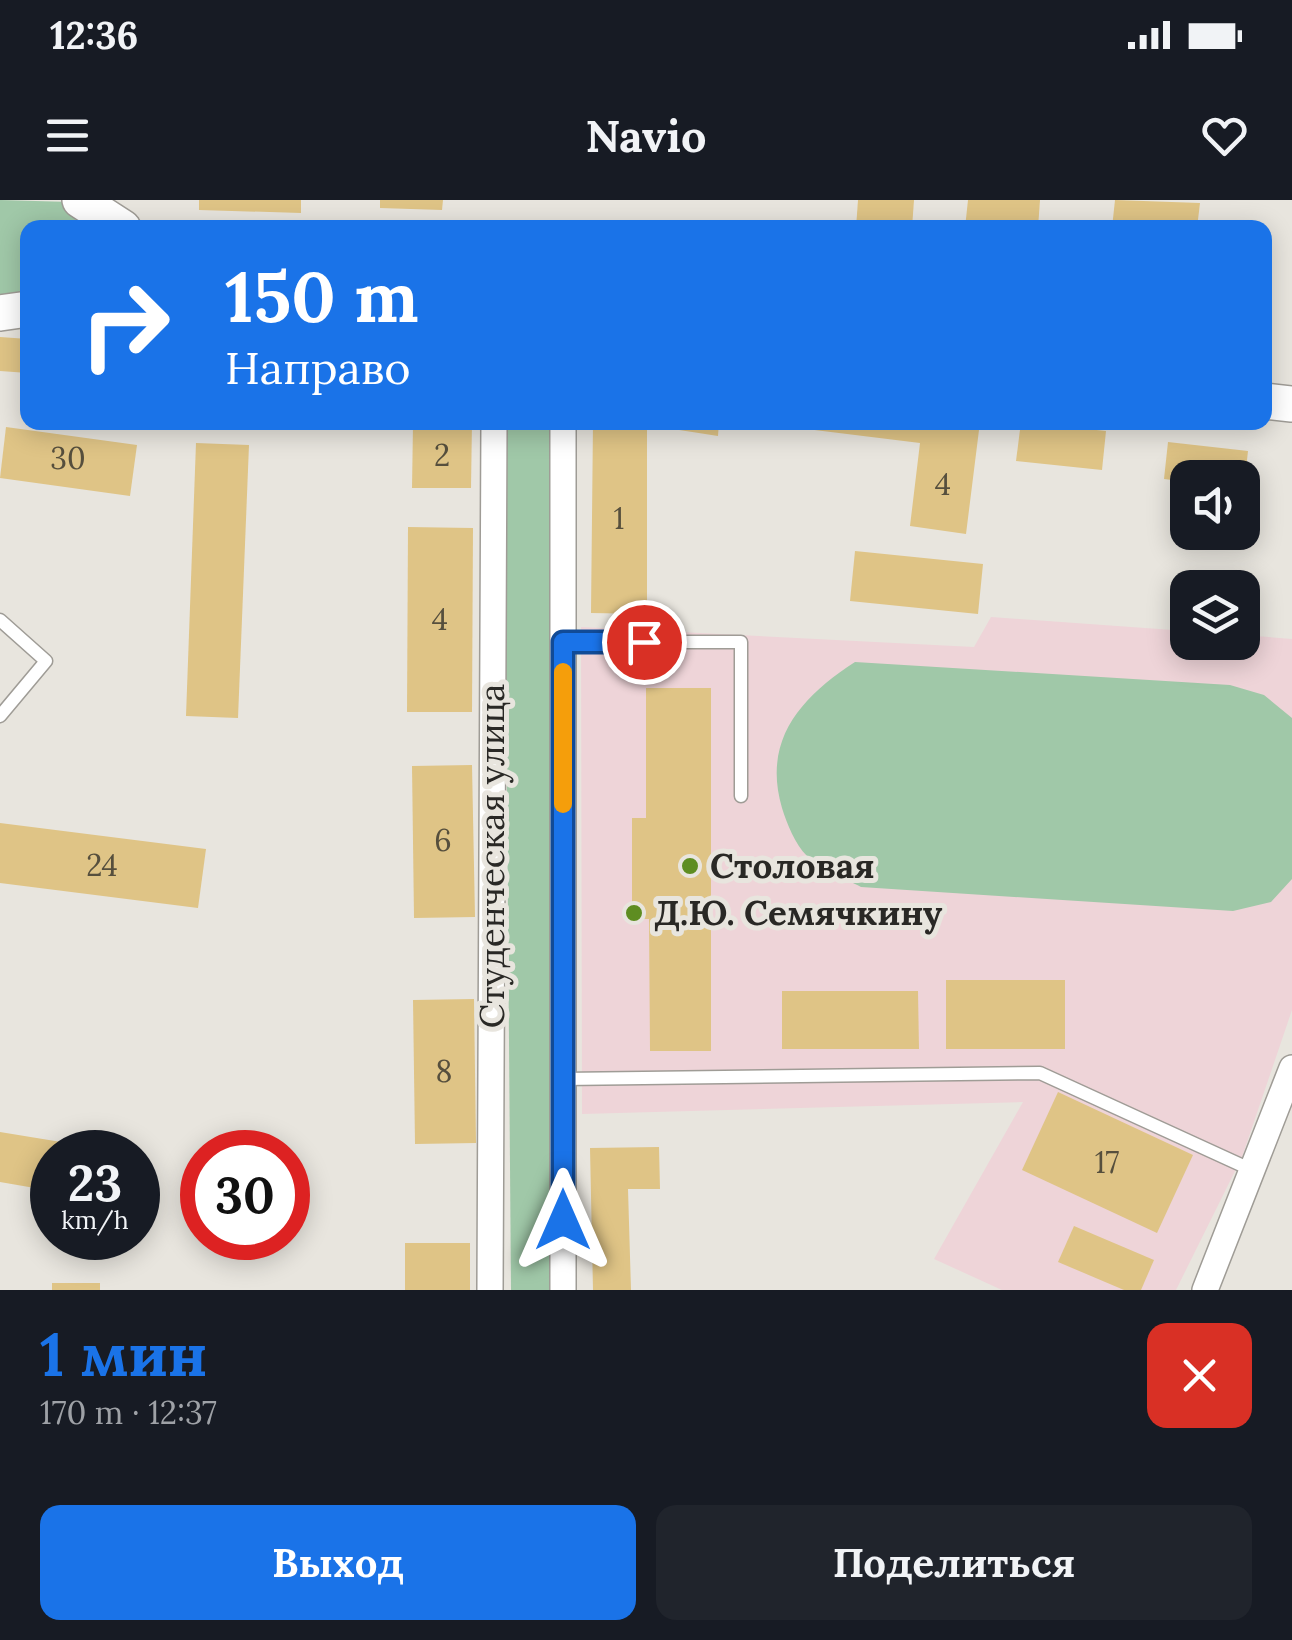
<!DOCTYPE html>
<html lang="ru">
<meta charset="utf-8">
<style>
:root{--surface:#171b24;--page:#20242c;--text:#f1f3f6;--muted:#9ea1a6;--accent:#1a73e8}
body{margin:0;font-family:Lora,serif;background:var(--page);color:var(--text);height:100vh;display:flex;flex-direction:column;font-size:38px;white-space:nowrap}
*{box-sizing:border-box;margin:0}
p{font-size:32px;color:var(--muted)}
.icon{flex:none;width:55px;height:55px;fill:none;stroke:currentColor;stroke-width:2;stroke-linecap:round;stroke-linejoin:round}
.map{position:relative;height:1090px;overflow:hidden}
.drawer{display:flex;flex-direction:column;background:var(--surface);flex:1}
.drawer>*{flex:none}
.hud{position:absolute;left:20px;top:20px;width:1252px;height:210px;border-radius:20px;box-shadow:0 5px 25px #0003;background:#1a73e8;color:#fff;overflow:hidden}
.controls{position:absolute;left:1170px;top:260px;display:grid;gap:20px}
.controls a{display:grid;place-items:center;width:90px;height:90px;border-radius:20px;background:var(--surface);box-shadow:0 5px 25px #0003;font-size:50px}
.speed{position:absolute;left:30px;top:930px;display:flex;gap:20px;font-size:50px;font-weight:700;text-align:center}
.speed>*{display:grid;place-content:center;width:130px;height:130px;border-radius:50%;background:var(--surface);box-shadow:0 5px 25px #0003;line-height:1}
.speed small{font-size:25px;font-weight:400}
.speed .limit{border:15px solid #d22;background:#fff;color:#111}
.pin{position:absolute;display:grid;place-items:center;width:85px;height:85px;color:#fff;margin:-42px;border:5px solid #fff;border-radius:50%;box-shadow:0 2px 10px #0007}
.me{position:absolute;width:110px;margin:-55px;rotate:0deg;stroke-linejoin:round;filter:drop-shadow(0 0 8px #0008)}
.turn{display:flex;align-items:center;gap:35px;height:210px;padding:0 40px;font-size:45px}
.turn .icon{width:130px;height:130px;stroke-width:2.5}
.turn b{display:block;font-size:70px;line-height:85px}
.round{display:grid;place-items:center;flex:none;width:105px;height:105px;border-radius:20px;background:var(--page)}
.overview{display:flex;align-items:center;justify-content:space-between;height:170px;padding:0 40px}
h1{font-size:60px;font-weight:700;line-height:75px;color:var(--accent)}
.button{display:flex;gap:20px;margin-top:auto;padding:20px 40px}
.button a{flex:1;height:115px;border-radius:20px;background:var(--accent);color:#fff;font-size:40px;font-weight:700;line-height:115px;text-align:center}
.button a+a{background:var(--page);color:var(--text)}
.status{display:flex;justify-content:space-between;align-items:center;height:70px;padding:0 50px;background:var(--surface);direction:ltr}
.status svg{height:28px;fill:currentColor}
header{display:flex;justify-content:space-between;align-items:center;height:130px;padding:0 40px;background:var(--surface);font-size:45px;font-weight:700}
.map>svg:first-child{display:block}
.education{fill:#eed4d8}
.green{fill:#a0c8a8}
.building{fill:#dfc486}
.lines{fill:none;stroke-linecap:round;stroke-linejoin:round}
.lane-casing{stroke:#9f9c96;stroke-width:15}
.street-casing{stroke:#9f9c96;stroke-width:28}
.secondary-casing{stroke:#9f9c96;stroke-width:38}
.lane{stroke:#fff;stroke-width:12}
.street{stroke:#fff;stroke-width:25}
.secondary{stroke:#fff;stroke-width:35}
.route-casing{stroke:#114b97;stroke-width:25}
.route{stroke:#1a73e8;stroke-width:18}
.slow{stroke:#f59e0b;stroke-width:18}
.poi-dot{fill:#5e8d21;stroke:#e8e5de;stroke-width:4}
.labels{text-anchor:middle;stroke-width:10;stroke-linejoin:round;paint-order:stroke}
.number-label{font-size:30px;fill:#564f3d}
.street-label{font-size:35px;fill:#292825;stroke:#e8e5de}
.poi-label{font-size:35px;font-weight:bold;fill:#292825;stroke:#e8e5de;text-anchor:start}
</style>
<div class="status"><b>12:36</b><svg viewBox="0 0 49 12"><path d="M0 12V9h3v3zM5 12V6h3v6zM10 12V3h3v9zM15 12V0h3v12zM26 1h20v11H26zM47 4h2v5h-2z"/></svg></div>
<header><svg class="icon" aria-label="menu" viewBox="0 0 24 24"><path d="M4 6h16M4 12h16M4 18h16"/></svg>Navio<svg class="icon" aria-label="heart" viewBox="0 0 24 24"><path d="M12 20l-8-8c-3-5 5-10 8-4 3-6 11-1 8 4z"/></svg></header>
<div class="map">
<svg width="1292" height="1090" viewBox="0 0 1292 1090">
<rect width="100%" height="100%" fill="#e8e5de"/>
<!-- education -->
<path class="education" d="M991,417L1187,431L1188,442H1242L1243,435L1292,439V810L1242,957L1176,1090H1002L934,1059L1023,902L582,914L581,427L974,447Z"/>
<!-- green -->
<g class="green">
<path d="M0,0L71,2L77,27L28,28V99L0,101Z"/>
<path d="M504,223H555L557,1090H511Z"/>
<path d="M855,462L1230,485L1264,495L1292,518V679L1271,702L1233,711L861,687C845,678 819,670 807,656C795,644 787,624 782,608C762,540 801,497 855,462Z"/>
</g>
<!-- building -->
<g class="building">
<path d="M199,0H301V13L199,10Z"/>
<path d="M380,0H443L442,10L380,8Z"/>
<path d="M858,0H914L912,28H856Z"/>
<path d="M968,0H1040L1038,28H965Z"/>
<path d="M1115,0L1200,3L1197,28H1112Z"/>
<path d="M0,137L28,139V173L0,171Z"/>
<path d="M422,222H472L471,288H412L413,224Z"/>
<path d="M593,222H719L718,236L647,225V414L591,413Z"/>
<path d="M782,222H980L966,334L910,326L920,243L782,226Z"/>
<path d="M1021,222L1106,231L1102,270L1016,261Z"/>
<path d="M6,227L137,245L130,296L0,278Z"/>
<path d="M1168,242L1248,251L1245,278H1188V282L1164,279Z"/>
<path d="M196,243L249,245L238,518L186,516Z"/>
<path d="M408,327L473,328L472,512H407Z"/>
<path d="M855,351L983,364L978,414L850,401Z"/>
<path d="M646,488H711V851H650L649,719H632V618H646Z"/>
<path d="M472,565L475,717L414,718L412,566Z"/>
<path d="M0,623L206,649L198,708L0,683Z"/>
<rect x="946" y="780" width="119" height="69"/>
<path d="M782,791H918L919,849H782Z"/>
<path d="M474,799L476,943L415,944L413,800Z"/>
<path d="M1058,892L1193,955L1157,1033L1022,970Z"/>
<path d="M0,932L61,942L59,952H52V991L0,982Z"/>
<path d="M659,947L660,989H628L631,1090H593L590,948Z"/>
<path d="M1074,1026L1154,1060L1141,1090H1124L1058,1062Z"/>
<rect x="405" y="1043" width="65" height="47"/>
<rect x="52" y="1083" width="48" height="7"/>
</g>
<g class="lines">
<!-- lane casing -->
<g class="lane-casing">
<g id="lane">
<path d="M0,420L46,461L0,516"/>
<path d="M563,442H741V596"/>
<path d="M563,879L1040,873L1252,970"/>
</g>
</g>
<!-- street casing -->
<g class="street-casing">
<g id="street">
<path d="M563,222V1090"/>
<path d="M490,1090L494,222"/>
<path d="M1205,1090L1292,868"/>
</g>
</g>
<!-- secondary casing -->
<g class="secondary-casing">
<g id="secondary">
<path d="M80,0L123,28"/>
<path d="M0,113L28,109"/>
<path d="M1265,201L1292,204"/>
</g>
</g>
<!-- lane -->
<use href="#lane" class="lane"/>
<!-- street -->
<use href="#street" class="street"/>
<!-- secondary -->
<use href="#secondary" class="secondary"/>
</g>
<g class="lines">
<!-- route casing -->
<g class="route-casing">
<path id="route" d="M563,1020V442H644"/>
</g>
<!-- route -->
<use href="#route" class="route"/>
<!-- slow -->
<path class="slow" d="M563,472V604"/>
</g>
<!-- markers -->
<g class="poi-dot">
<circle cx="690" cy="666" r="10"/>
<circle cx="634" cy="713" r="10"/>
</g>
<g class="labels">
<!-- number labels -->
<g class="number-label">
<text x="442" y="266">2</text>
<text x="68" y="269">30</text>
<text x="943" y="295">4</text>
<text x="619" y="329">1</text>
<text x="440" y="430">4</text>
<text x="443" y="651">6</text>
<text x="102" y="676">24</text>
<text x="444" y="882">8</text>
<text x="1107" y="973">17</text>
</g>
<!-- street labels -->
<g class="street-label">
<text transform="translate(492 656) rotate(-90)" y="12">Студенческая улица</text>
</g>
<!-- poi labels -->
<g class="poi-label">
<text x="710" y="678">Столовая</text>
<text x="654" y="725">Д.Ю. Семячкину</text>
</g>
</g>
</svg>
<div class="controls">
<a><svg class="icon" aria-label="sound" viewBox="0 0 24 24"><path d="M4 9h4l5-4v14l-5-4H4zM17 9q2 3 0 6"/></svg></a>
<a><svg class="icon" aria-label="layers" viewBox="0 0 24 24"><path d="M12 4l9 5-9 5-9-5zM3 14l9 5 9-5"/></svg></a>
</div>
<div class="speed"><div>23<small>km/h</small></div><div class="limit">30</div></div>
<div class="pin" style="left:644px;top:442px;background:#d93025"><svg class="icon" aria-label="arrive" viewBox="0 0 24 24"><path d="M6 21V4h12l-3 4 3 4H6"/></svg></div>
<svg class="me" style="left:563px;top:1020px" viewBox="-20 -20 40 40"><path d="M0-17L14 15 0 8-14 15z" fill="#1a73e8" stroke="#fff" stroke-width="4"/></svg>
<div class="hud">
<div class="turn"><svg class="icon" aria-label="right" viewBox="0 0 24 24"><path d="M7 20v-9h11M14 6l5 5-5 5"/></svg><div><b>150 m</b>Направо</div></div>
</div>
</div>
<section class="drawer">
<div class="overview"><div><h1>1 мин</h1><p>170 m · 12:37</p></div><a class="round" style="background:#d93025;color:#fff"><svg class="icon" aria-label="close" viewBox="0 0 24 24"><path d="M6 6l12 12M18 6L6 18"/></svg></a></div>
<div class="button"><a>Выход</a><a>Поделиться</a></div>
</section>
